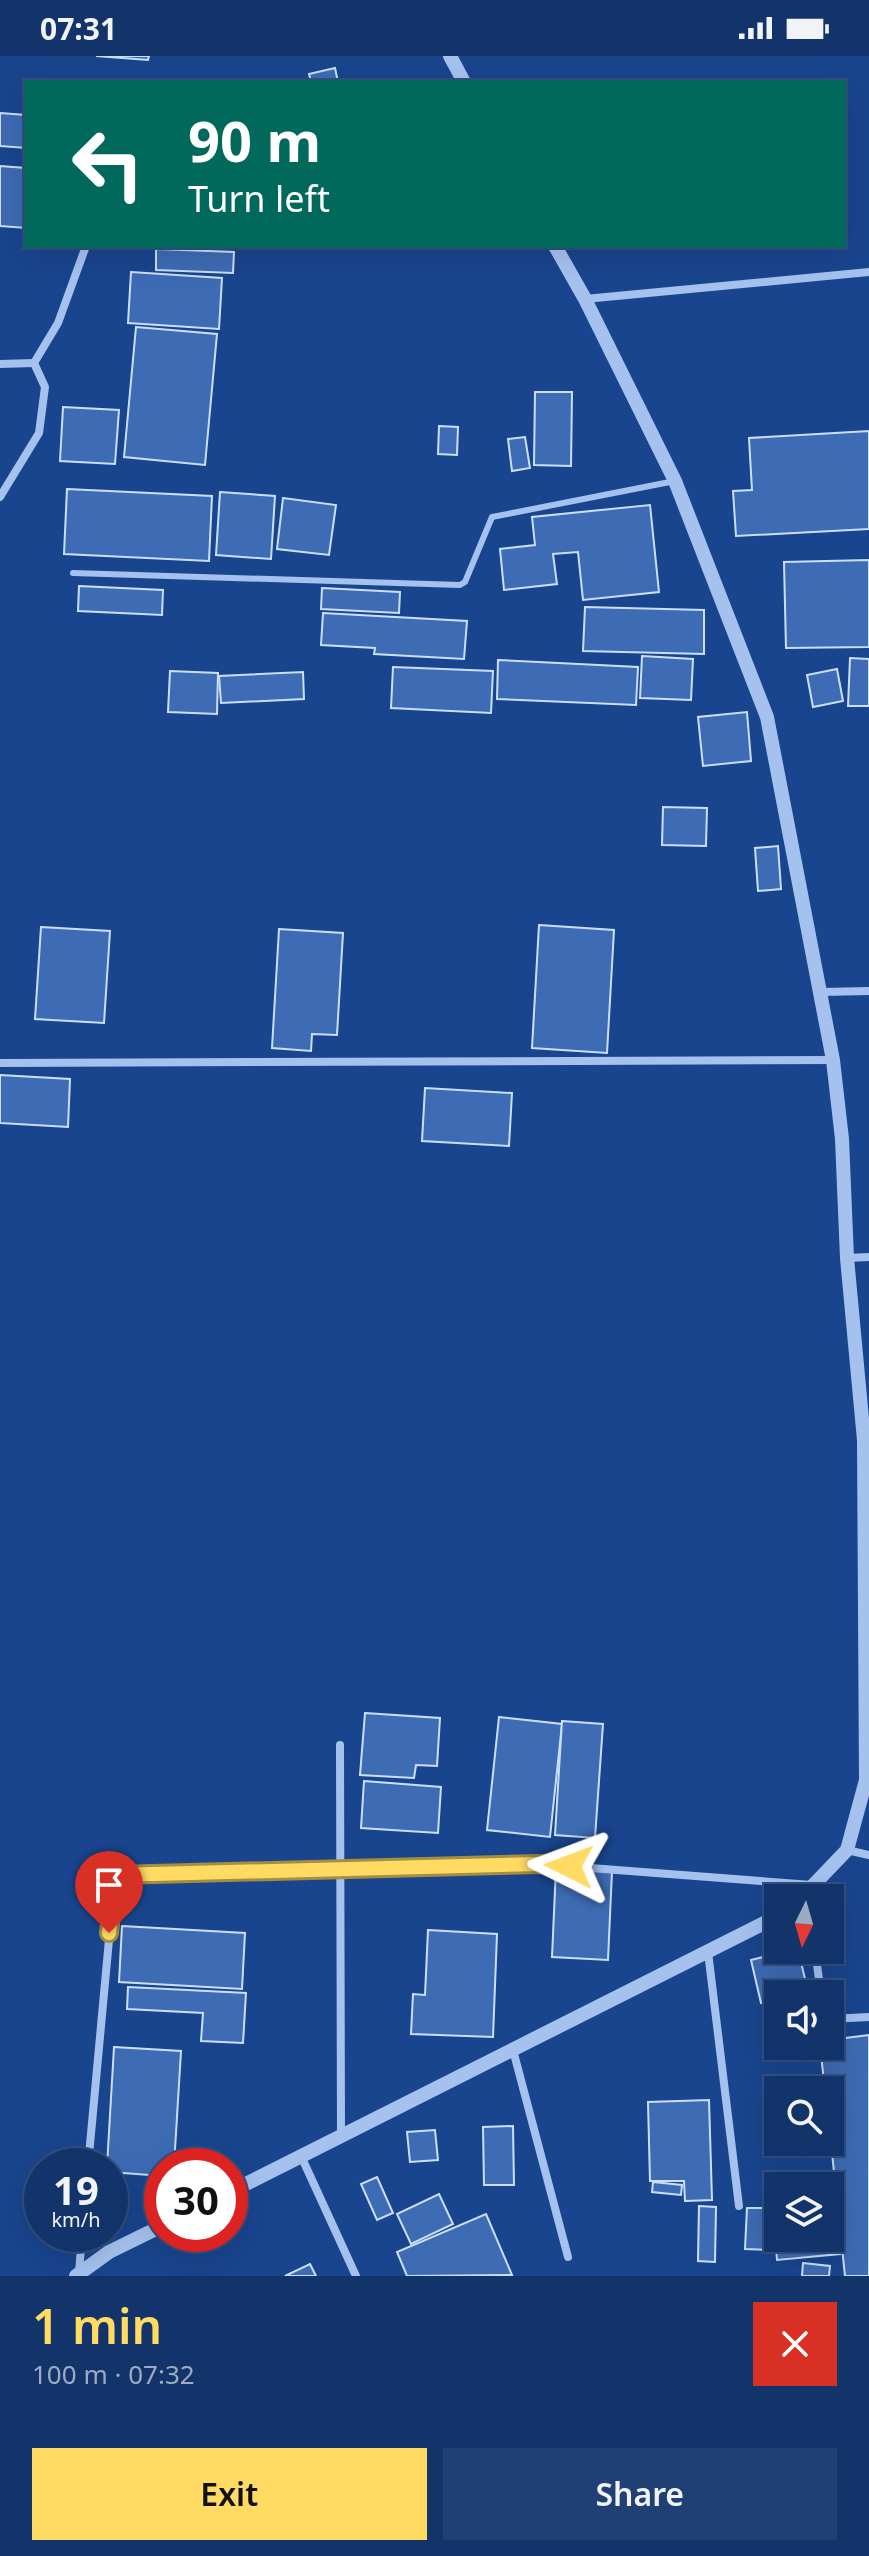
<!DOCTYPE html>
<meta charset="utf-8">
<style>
:root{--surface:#13346a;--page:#203f72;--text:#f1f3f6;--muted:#9daac1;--line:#324f7e;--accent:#ffdb63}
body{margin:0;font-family:"Noto Sans",sans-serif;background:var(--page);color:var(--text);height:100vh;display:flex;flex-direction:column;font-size:30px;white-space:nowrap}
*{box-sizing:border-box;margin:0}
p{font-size:26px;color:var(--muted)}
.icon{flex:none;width:44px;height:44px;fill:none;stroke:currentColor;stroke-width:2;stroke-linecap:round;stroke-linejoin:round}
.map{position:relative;height:2220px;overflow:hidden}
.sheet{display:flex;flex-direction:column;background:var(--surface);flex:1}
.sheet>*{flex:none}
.hud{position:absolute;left:24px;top:24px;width:822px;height:168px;border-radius:0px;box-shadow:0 8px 32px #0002,0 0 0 2px var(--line);background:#00695c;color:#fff;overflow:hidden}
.needle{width:52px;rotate:185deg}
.fabs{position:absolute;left:764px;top:1828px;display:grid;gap:16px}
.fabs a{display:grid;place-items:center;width:80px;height:80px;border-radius:0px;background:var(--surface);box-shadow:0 8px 32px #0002,0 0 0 2px var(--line);font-size:40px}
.speed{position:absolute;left:24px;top:2092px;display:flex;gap:16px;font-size:40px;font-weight:700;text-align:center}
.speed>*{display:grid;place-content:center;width:104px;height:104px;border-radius:50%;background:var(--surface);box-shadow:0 8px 32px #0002,0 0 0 2px var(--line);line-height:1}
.speed small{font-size:20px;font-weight:400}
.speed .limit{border:12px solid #d22;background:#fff;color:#111}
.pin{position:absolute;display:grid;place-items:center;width:68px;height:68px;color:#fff;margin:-82px -34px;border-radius:50% 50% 50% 0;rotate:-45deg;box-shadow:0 0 8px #0007}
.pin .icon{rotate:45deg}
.me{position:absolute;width:88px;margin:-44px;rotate:273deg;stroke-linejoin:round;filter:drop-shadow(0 0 6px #0008)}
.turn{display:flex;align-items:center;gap:28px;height:168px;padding:0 32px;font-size:36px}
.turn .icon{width:104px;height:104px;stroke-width:2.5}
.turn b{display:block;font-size:56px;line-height:68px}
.round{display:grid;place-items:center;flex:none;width:84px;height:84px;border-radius:0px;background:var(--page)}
.headline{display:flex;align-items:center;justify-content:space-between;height:136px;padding:0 32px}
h1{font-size:48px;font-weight:600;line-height:60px;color:var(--accent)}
.cta{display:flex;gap:16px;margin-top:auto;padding:16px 32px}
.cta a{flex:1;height:92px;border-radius:0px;background:var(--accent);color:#111;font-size:32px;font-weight:600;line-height:92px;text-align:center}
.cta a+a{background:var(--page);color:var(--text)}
.status{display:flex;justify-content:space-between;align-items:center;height:56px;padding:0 40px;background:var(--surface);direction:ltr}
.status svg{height:22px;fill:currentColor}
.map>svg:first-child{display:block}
.building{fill:#3d6bb4;stroke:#cbdefa;stroke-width:2}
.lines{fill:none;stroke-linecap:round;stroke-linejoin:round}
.service{stroke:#a5c2ef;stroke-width:6}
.minor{stroke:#a5c2ef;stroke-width:8}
.tertiary{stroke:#a5c2ef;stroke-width:14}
.route-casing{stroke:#a68e40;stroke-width:20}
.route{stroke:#ffdb63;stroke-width:14}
</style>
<div class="status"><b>07:31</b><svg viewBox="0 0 49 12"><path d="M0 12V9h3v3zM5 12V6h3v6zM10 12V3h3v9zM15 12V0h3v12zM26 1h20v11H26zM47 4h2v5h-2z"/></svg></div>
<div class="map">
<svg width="869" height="2220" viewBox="0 0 869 2220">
<rect width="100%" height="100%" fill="#19458e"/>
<!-- building -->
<g class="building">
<path d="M96,0H149L148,4Z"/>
<path d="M335,12L338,26H311L309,18Z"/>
<path d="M0,57L26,59V92L0,90Z"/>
<path d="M0,110L26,112V172L0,170Z"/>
<path d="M156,193L234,196L233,217L156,214Z"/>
<path d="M131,216L222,222L219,273L128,267Z"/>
<path d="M136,271L217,278L205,409L124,401Z"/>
<path d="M535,336H572L571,410L534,409Z"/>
<path d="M63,351L119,354L115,408L60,405Z"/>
<path d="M439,370L458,371L457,399L438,398Z"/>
<path d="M869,375V473L736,480L733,435L752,434L749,382Z"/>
<path d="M525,381L530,412L512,415L508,383Z"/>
<path d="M67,433L212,440L209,505L64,498Z"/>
<path d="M220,436L275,440L271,503L216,499Z"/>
<path d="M283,442L336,449L329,499L277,493Z"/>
<path d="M650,449L659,536L583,544L578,496L553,498L557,528L504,534L500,493L535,489L532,461Z"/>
<path d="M869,504V591L786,592L784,506Z"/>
<path d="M79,530L163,534L162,559L78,555Z"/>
<path d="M322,532L400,536L399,557L321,553Z"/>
<path d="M585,551L704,554V598L583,595Z"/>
<path d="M323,557L467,565L464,603L374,598L375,592L321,589Z"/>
<path d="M642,600L693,603L691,644L640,642Z"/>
<path d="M850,602L869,603V650H848Z"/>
<path d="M498,604L638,611L636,649L497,643Z"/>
<path d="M393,611L493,615L491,657L391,652Z"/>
<path d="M837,613L843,645L813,651L807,619Z"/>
<path d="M170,615L218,617L217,658L168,656Z"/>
<path d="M303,616L304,643L221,647L219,620Z"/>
<path d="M747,656L751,705L703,710L698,661Z"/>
<path d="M663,751L707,752L706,790L662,789Z"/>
<path d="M778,790L781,833L758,835L755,792Z"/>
<path d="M539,869L614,874L607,997L532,992Z"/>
<path d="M41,871L110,875L104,967L35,963Z"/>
<path d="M279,873L343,877L337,979L312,978L311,995L272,992Z"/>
<path d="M0,1019L70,1023L68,1071L0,1067Z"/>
<path d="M425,1032L512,1037L509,1090L422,1085Z"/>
<path d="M365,1657L440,1662L437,1710L416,1709L414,1722L360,1719Z"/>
<path d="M499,1661L562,1668L550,1781L487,1774Z"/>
<path d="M562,1665L603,1668L595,1782L555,1779Z"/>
<path d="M364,1725L441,1731L438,1777L361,1772Z"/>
<path d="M556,1812L612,1815L608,1904L552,1901Z"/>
<path d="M122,1870L245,1877L242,1933L119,1926Z"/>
<path d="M428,1874L497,1878L493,1981L411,1978L413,1938L425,1939Z"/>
<path d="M790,1894H798L808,1935L778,1938V1943L761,1947L751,1904Z"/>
<path d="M128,1931L246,1937L243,1987L201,1985L203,1957L127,1953Z"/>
<path d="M869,1979V2220H845L830,2078V2034H825L820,1990H830V1984Z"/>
<path d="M114,1991L181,1995L174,2110H162V2120L110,2116L107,2110Z"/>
<path d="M709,2044L712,2144L685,2145L684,2125H650L648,2046Z"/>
<path d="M513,2070L514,2129H484L483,2071Z"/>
<path d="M435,2074L438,2104L410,2106L407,2076Z"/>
<path d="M377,2121L393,2157L377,2164L361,2128Z"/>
<path d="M653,2126L682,2129L681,2139L652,2136Z"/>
<path d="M439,2138L453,2168L411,2188L397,2158Z"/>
<path d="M836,2145L840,2198L777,2204L773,2150H778V2182H830V2146Z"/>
<path d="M699,2150L716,2151L715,2206L698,2205Z"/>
<path d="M747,2152H772L770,2194L745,2193Z"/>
<path d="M486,2158L512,2219L407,2220L397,2196Z"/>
<path d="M803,2207L830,2210L829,2220H802Z"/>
<path d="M310,2208L316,2220H285Z"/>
</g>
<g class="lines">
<!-- service -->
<path class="service" d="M73,517L460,529L465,526L492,461L675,425"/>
<!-- minor -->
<g class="minor">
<path d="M585,243L869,216"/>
<path d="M0,308L34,307"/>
<path d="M0,441L39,377L45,331L34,307L58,267L86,190"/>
<path d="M821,936L869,935"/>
<path d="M0,1007L833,1004"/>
<path d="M847,1202L869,1201"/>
<path d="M340,1689L341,2080"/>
<path d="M847,1794L869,1799"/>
<path d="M815,1894L821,1938"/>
<path d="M708,1896L739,2150"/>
<path d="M830,1963L869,1961"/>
<path d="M513,1994L568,2201"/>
<path d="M301,2100L356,2220"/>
<path d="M88,2110L115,1819L538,1808L812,1829"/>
<path d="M79,2217L82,2178"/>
</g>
<!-- tertiary -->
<g class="tertiary">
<path d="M450,0L464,26"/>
<path d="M555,190L585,243L675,425L767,661L833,1004L842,1083L847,1202L864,1384L866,1724L847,1794L801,1842"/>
<path d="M230,2136L778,1860"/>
<path d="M76,2220L109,2196L162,2170"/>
</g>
</g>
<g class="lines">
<!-- route casing -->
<g class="route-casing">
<path id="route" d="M109,1877L115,1819L538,1808L569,1810"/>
</g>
<!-- route -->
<use href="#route" class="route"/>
</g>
</svg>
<div class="fabs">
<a><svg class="needle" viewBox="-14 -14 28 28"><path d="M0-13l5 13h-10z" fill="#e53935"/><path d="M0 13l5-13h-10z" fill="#9daac1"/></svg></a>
<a><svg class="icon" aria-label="sound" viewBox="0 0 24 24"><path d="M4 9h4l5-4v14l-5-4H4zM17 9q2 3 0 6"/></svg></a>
<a><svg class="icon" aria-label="search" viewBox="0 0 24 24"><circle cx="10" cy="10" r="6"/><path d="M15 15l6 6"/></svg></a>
<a><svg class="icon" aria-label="layers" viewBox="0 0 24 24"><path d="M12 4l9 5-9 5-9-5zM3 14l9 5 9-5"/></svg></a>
</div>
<div class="speed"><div>19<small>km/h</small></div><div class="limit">30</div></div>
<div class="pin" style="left:109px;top:1877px;background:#d93025"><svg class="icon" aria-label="arrive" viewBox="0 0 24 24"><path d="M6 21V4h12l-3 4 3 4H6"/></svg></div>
<svg class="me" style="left:569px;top:1810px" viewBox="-20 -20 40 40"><path d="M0-17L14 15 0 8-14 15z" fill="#ffdb63" stroke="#fff" stroke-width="4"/></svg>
<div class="hud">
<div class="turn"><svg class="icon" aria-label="left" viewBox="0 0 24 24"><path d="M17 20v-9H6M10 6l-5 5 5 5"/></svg><div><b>90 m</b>Turn left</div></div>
</div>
</div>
<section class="sheet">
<div class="headline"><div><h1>1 min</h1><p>100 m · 07:32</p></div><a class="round" style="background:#d93025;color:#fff"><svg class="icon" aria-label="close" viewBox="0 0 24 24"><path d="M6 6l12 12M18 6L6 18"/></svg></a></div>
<div class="cta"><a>Exit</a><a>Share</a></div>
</section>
